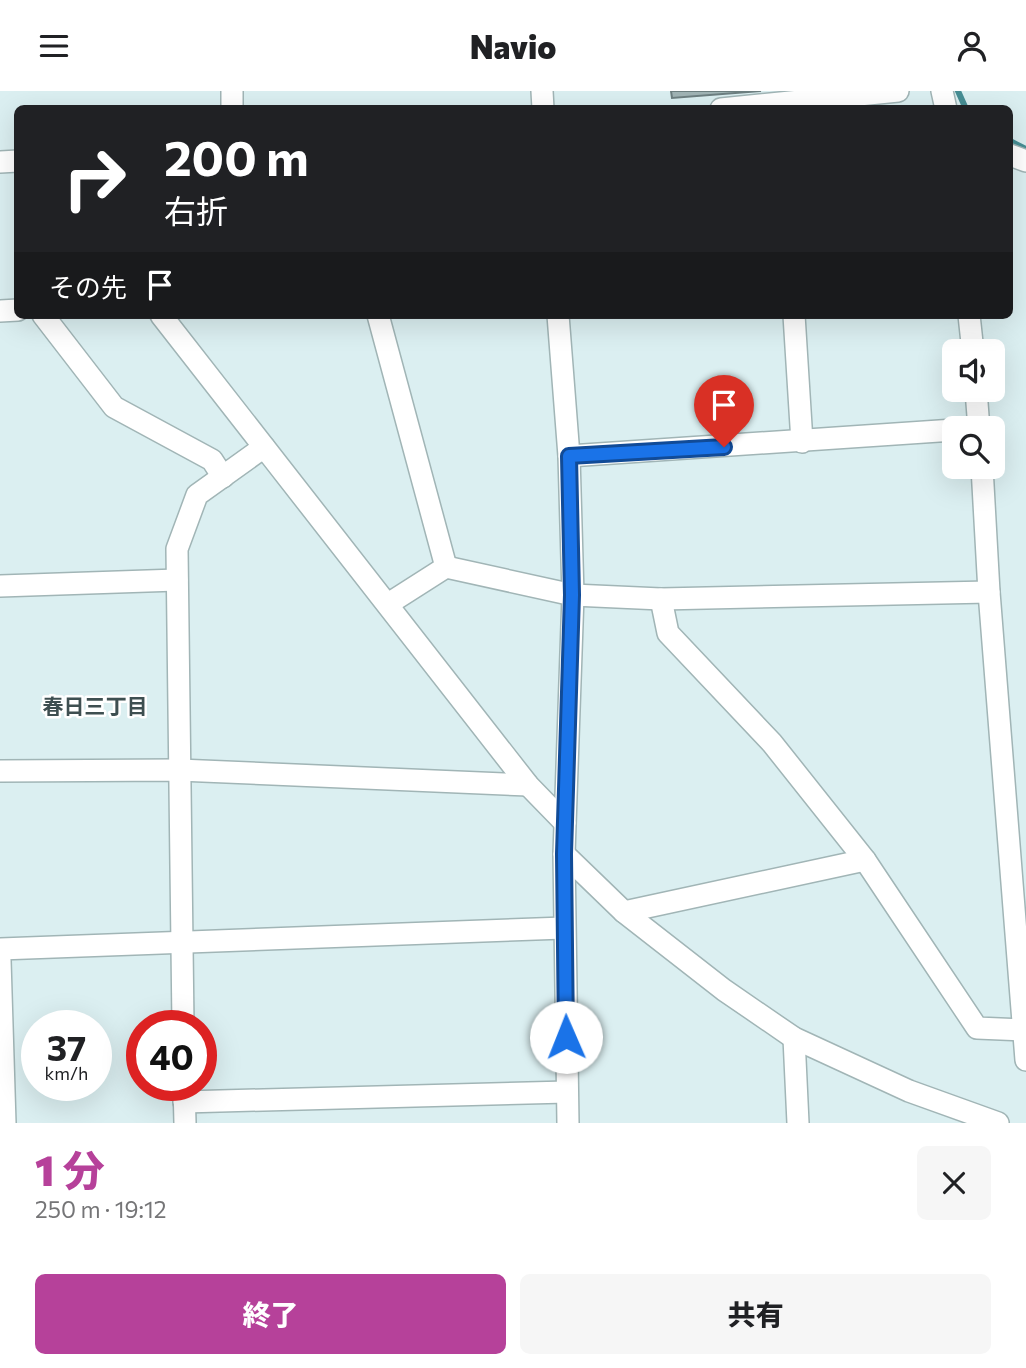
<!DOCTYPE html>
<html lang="ja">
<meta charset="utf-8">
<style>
:root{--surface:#fff;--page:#f6f6f6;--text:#202124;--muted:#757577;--accent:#b6419a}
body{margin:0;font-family:Commissioner,"Noto Sans JP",sans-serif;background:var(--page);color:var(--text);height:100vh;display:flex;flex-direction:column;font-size:26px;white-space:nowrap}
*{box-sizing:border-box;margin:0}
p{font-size:23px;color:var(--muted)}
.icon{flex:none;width:38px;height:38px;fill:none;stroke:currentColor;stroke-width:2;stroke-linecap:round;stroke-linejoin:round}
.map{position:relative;height:1032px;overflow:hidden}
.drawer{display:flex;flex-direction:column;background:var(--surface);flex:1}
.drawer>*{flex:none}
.banner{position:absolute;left:14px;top:14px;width:999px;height:214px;border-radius:10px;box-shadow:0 7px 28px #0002;background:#202124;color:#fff;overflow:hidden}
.buttons{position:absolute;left:942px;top:248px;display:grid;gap:14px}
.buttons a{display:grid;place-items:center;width:63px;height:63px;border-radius:10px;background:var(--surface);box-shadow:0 7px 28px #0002;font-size:35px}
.speed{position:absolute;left:21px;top:919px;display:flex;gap:14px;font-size:35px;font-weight:700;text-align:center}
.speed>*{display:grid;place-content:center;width:91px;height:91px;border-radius:50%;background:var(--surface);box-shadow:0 7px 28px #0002;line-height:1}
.speed small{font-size:18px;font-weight:400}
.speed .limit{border:10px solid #d22;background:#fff;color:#111}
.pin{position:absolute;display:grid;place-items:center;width:60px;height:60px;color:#fff;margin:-72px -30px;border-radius:50% 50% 50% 0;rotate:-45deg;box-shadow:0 0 7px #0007}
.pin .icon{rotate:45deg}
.me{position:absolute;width:77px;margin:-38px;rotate:359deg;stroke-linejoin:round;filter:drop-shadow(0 0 5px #0008)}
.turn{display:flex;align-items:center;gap:24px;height:147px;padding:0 35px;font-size:32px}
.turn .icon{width:91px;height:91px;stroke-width:2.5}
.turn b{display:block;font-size:49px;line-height:60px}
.then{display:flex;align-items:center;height:66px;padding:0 35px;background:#0003;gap:14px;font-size:26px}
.round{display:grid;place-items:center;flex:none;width:74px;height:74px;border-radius:10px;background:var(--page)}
.headline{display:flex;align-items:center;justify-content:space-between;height:119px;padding:0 35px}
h1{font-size:42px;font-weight:800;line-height:52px;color:var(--accent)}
.action{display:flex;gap:14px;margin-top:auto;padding:14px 35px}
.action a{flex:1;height:80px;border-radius:10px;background:var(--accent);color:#fff;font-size:28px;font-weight:800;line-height:80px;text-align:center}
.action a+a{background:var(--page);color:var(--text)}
header{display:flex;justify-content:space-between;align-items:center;height:91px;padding:0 35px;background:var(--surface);font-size:32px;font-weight:800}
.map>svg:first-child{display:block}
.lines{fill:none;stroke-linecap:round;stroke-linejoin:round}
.stream{stroke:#478e94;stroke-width:6}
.building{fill:#a0b4b5;stroke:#6d7f81;stroke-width:2}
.minor-casing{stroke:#a1b5b6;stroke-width:24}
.minor{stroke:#fff;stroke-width:21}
.route-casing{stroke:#114b97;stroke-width:18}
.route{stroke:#1a73e8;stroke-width:12}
.labels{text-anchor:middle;stroke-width:5;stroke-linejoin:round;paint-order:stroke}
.neighbourhood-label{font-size:21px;font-weight:bold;fill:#3e4f51;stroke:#fff}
</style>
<header><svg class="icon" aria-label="menu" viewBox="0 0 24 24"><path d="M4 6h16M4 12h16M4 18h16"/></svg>Navio<svg class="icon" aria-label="person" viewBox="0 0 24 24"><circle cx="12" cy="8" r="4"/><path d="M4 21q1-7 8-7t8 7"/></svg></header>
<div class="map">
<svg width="1026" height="1032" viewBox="0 0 1026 1032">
<rect width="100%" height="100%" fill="#dbeff1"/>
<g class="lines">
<!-- stream -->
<g class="stream">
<path d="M958,0L966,18"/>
<path d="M1010,50L1026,58"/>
</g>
</g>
<!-- building -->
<path class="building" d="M671,0H761L672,7Z"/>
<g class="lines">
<!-- minor casing -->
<g class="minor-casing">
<g id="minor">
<path d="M232,0V18"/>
<path d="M542,0L543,18"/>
<path d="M942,0L946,18"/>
<path d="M721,18L898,0"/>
<path d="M1010,64L1026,70"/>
<path d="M0,71L18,70"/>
<path d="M0,220L18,219"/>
<path d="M43,224L114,316L212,369L223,386"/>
<path d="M161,224L528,694L565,732"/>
<path d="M378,224L446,476"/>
<path d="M558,224L569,365L573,504L564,763L568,1032"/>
<path d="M794,224L802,351"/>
<path d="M969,224L973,261"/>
<path d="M976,299L979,338"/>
<path d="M569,365L954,339"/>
<path d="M982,376L989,501L1026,969"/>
<path d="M0,495L177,489"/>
<path d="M661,508L668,542L772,652L865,769L977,937L1024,939"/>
<path d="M388,513L446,476L573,504L661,508L989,501"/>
<path d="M0,680L179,679L528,694"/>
<path d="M564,763L624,821L724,899L794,947L909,1000L998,1032"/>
<path d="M624,821L865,769"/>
<path d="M0,858L564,837"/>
<path d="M0,869L5,1032"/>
<path d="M183,934L177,458L197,404L264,356"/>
<path d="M794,947L798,1032"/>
<path d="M184,994L185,1032"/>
<path d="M184,1011L567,1001"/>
</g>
</g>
<!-- minor -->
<use href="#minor" class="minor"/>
</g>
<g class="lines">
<!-- route casing -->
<g class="route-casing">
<path id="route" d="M566,946L564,763L572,504L569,365L724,356"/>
</g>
<!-- route -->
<use href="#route" class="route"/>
</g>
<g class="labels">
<!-- neighbourhood labels -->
<g class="neighbourhood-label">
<text x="95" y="623">春日三丁目</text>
</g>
</g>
</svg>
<div class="buttons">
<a><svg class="icon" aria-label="sound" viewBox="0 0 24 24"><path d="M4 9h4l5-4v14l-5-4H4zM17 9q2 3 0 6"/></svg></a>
<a><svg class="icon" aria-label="search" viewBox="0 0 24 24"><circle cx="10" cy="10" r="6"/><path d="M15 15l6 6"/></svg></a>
</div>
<div class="speed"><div>37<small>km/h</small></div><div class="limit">40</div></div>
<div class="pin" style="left:724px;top:356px;background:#d93025"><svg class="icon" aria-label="arrive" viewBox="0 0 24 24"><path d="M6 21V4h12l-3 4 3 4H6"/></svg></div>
<svg class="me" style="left:566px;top:946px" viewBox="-20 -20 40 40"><circle r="19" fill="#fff"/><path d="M0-13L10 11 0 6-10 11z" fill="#1a73e8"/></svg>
<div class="banner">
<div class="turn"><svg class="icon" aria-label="right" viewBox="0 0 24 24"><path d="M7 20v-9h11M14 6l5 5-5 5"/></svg><div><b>200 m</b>右折</div></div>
<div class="then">その先<svg class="icon" aria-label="arrive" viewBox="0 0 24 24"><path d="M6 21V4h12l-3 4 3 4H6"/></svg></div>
</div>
</div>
<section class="drawer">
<div class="headline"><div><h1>1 分</h1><p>250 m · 19:12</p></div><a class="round"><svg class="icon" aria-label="close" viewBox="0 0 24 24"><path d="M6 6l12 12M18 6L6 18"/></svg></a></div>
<div class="action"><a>終了</a><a>共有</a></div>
</section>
